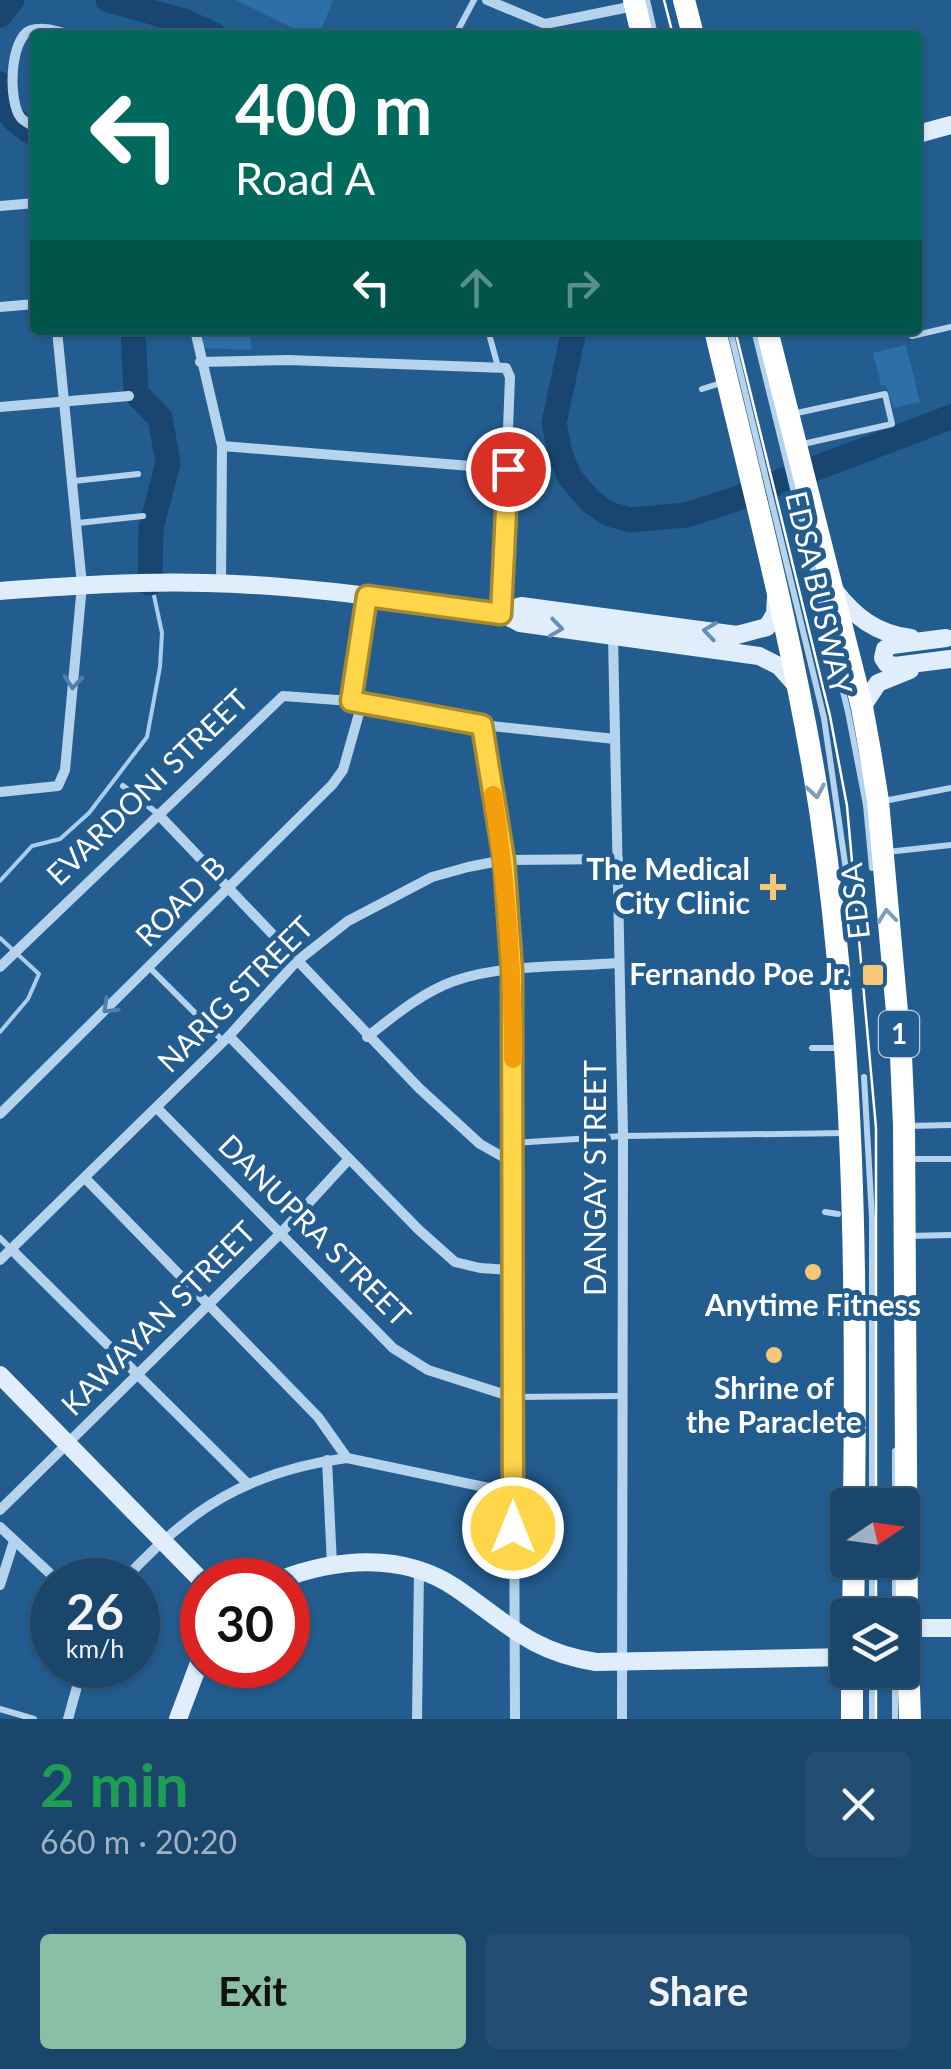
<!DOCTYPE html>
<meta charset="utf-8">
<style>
:root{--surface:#1a466c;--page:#234d72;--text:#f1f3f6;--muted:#9fb1c2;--line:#385e7f;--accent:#8abfa5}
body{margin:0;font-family:Lato,sans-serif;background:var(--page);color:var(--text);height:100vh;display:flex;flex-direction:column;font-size:38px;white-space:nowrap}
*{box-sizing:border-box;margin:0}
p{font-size:32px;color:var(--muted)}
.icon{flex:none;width:55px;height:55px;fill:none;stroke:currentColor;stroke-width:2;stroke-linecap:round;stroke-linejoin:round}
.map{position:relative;height:1719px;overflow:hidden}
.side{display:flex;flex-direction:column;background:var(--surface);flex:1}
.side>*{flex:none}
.top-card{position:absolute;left:30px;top:30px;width:892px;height:305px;border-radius:10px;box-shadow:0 2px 8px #0004,0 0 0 2px var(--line);background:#00695c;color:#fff;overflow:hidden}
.needle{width:65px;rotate:77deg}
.tools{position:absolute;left:830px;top:1488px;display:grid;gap:20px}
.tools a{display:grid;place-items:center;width:90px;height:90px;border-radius:10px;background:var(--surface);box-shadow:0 2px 8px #0004,0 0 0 2px var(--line);font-size:50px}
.speed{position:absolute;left:30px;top:1558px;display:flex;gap:20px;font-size:50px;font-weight:700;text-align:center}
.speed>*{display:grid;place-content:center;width:130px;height:130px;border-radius:50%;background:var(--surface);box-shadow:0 2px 8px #0004,0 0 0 2px var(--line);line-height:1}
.speed small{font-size:25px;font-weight:400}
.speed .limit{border:15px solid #d22;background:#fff;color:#111}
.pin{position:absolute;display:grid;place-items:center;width:85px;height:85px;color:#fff;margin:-42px;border:5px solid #fff;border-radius:50%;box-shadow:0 2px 10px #0007}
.me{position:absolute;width:110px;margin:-55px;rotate:0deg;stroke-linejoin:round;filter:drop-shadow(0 0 8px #0008)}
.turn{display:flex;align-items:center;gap:35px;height:210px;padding:0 40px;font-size:45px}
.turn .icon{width:130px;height:130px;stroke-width:2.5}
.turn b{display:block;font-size:70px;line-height:85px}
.lanes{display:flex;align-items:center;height:95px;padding:0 40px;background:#0003;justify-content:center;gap:50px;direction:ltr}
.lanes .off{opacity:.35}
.round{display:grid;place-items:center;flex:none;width:105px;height:105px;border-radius:10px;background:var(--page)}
.headline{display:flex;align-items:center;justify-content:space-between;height:170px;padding:0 40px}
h1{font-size:60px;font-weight:700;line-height:75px;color:#1e9e55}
.action{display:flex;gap:20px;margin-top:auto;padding:20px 40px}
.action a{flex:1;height:115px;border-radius:10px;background:var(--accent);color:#111;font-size:40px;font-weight:700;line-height:115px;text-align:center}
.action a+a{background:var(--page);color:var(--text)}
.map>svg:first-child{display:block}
.green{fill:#2d70a8}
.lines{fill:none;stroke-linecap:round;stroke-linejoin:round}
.stream{stroke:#a9ceed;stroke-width:4}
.river{stroke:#194670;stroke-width:25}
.lane{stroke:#b5d3ec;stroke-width:6}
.street{stroke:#b5d3ec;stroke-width:10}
.secondary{stroke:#e0edfa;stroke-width:18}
.highway{stroke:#fff;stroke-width:22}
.tram{stroke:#fff;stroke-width:2.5}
.oneway{stroke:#658fb5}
.oneway2{stroke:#4f80ac}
.oneway3{stroke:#7b9ebc}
.route-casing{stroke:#a68a30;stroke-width:25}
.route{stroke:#ffd54a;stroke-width:18}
.slow{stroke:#f59e0b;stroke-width:18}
.poi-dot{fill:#f7c778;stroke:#235d90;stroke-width:4}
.labels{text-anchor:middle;stroke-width:10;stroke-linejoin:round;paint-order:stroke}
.shield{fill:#235d90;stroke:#bdcede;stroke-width:2.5}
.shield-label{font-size:28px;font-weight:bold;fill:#fff}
.street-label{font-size:30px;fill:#fff;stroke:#235d90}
.poi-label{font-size:30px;font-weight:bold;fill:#fff;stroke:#235d90;text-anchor:end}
</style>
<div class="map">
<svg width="951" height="1719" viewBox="0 0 951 1719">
<rect width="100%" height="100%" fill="#235d90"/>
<!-- green -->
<g class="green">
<path d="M236,0H333L319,35H307Z"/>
<path d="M202,330H251V350L203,348Z"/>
<path d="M906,345L920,402L894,408L886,386L881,385L873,353Z"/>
</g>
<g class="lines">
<!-- stream -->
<g class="stream">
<path d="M0,881L32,846L60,839L89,813L147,737L160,667L162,633L153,591"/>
<path d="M0,938L39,974L28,999L0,1032"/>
</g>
<!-- river -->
<g class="river">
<path d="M108,0L184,21L214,35"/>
<path d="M0,15L12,0"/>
<path d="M0,84C3,110 12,121 35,134"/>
<path d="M133,330L136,393L160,418L168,463L151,528L150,583"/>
<path d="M574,330L554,423L560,453L569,476L590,501L609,514L630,520L686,515L727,502L951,417"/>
</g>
<!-- lane -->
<g class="lane">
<path d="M647,0L655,35"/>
<path d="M458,35V30L474,0"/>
<path d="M488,330L498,367"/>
<path d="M730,330L824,718L846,870"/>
<path d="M754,330L848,712L866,805L872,868"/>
<path d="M908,330L912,336L951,327"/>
<path d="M702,389L721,383"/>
<path d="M792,414L885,394L892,424L803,444"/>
<path d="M74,481L138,474"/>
<path d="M78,523L143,516"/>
<path d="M123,786L158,814"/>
<path d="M884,801L951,788"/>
<path d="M887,852L951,845"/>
<path d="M150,968L223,1041"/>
<path d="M812,1048H840"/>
<path d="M864,1077L872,1218V1505"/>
<path d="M907,1126L951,1125"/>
<path d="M513,1143L623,1136L847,1133"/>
<path d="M907,1159H951"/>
<path d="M825,1212L838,1214"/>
<path d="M907,1236L951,1235"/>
<path d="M0,1238L11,1249"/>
<path d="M826,1313H840"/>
<path d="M514,1397L622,1396"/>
<path d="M895,1451V1505"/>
<path d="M895,1560V1615"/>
<path d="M872,1615V1560"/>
<path d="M895,1670V1719"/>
<path d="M0,1709L34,1719"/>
<path d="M872,1719V1670"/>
</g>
<!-- street -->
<g class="street">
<path d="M487,0L545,24L634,6"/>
<path d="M35,127C31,125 25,122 21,118C8,103 9,38 31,30C44,26 59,32 71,35"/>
<path d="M0,206L35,203"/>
<path d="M0,307L35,304"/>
<path d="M195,330L222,446L221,584"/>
<path d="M200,362L288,360L506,368L510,377L501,613"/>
<path d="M0,407L129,396"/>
<path d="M222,446L508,469"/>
<path d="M613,636L623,1136L622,1719"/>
<path d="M351,701L367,596"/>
<path d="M482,725L504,860L512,971L515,1719"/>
<path d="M0,792L58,786L65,770L82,585L57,330"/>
<path d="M158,814L419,1088L480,1144L512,1162"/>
<path d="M0,967L283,696L351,701L482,725L615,739"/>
<path d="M229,1036L419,1230L455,1262L480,1268L511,1270"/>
<path d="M367,1037C394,1016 421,993 454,981C501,964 568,967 619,963"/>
<path d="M157,1108L393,1348L428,1370L512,1397"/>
<path d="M0,1114L332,785L343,770L362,703"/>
<path d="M86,1179L318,1417L347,1458"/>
<path d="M11,1249L248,1484"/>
<path d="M0,1260L229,1036L296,962L348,921L432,877L468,867L504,860L618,859"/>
<path d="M327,1460L332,1565"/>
<path d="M0,1510L281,1233L349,1159"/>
<path d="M0,1527L57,1580"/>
<path d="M124,1580C190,1508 249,1471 347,1458L513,1493"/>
<path d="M0,1585L14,1541"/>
<path d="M68,1719L83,1665"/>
<path d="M417,1719L419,1570"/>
</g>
<!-- secondary -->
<g class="secondary">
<path d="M918,134L951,125"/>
<path d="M834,590C854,616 876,634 911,638"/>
<path d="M0,591C69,586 137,581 206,583C305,585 403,601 501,613L520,623L759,656L779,666L796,685"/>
<path d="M501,613L521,606L737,635L767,627L775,614L776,596"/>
<path d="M946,638L892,645L885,649L883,658L887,664L895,666L950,659"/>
<path d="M862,707L878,683L910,670"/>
<path d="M0,1375L202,1581"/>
<path d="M279,1580C336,1558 403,1552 456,1588C507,1623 531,1652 596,1662L848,1657"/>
<path d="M907,1628H951"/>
<path d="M178,1719L202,1655"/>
</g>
<!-- highway -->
<g class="highway">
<path d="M634,0L642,35"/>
<path d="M684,0L693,35"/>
<path d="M715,330C753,489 795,648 820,810C854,1040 857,1274 854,1505"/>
<path d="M767,330L862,707L870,751L878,801L901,1056L904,1125L907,1628L910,1719"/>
<path d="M853,1615L854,1560"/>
<path d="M852,1719V1670"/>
</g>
<!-- tram -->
<g class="tram">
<path d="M664,0L673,35"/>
<path d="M735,330L830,716L847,806L876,1128V1505"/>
<path d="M876,1615V1560"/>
<path d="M876,1719V1670"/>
</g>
</g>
<!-- one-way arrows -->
<defs><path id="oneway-chevron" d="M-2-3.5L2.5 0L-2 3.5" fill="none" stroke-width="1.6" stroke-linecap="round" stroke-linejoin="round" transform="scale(2.5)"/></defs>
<g class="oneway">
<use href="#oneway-chevron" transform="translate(556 628) rotate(8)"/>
<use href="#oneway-chevron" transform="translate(710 631) rotate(-172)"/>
</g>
<g class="oneway2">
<use href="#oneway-chevron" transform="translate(73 682) rotate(95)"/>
<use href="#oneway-chevron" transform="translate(109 1007) rotate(136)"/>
</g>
<g class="oneway3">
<use href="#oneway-chevron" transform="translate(816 791) rotate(80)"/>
<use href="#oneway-chevron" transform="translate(887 916) rotate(-96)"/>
</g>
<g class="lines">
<!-- route casing -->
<g class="route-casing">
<path id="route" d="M508,469L501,614L367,596L351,701L482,725L504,860L512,971L513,1528"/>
</g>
<!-- route -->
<use href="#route" class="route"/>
<!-- slow -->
<path class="slow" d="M493,795C507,883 513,970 513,1059"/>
</g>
<!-- markers -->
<g class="poi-dot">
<path d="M768 872h10v10h10v10h-10v10h-10v-10h-10v-10h10z"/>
<rect x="861" y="963" width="24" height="24" rx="5"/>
<circle cx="813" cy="1272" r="10"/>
<circle cx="774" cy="1355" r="10"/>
</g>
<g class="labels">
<!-- shield labels -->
<rect class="shield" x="879" y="1011" width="40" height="46" rx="8"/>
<g class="shield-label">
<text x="899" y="1044">1</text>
</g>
<!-- street labels -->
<g class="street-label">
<text transform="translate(818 593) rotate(77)" y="10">EDSA BUSWAY</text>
<text transform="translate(148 788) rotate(-44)" y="10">EVARDONI STREET</text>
<text transform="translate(856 901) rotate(-96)" y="10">EDSA</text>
<text transform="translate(181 902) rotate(-45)" y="10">ROAD B</text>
<text transform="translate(236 995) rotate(-45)" y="10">NARIG STREET</text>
<text transform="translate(596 1178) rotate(-90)" y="10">DANGAY STREET</text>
<text transform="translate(314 1231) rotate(45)" y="10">DANUPRA STREET</text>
<text transform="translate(159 1319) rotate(-45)" y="10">KAWAYAN STREET</text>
</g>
<!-- poi labels -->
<g class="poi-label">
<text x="750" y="880">The Medical<tspan x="750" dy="34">City Clinic</tspan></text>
<text x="850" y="985">Fernando Poe Jr.</text>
<text x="813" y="1316" text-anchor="middle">Anytime Fitness</text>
<text x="774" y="1399" text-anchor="middle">Shrine of<tspan x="774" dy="34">the Paraclete</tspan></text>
</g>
</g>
</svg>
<div class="tools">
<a><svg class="needle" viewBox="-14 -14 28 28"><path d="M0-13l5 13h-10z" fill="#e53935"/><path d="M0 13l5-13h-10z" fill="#9fb1c2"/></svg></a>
<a><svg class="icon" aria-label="layers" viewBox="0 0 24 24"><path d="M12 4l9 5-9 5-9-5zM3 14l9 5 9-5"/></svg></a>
</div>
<div class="speed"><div>26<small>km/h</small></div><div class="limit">30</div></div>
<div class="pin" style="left:508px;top:469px;background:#d93025"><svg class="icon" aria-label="arrive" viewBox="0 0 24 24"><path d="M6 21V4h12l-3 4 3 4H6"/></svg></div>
<svg class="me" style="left:513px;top:1528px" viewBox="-20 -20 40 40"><circle r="17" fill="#ffd54a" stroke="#fff" stroke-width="3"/><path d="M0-11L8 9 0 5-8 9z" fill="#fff"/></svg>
<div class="top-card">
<div class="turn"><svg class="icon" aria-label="left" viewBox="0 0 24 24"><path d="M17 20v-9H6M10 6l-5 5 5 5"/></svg><div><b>400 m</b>Road A</div></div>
<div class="lanes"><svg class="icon" aria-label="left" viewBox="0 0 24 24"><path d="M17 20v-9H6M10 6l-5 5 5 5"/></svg><svg class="icon off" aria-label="ahead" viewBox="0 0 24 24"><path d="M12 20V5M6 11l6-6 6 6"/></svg><svg class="icon off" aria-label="right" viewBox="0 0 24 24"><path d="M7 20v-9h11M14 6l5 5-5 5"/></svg></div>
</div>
</div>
<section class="side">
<div class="headline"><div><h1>2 min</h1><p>660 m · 20:20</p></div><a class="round"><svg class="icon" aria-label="close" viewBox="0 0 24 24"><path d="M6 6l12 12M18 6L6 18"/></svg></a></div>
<div class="action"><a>Exit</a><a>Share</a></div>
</section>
